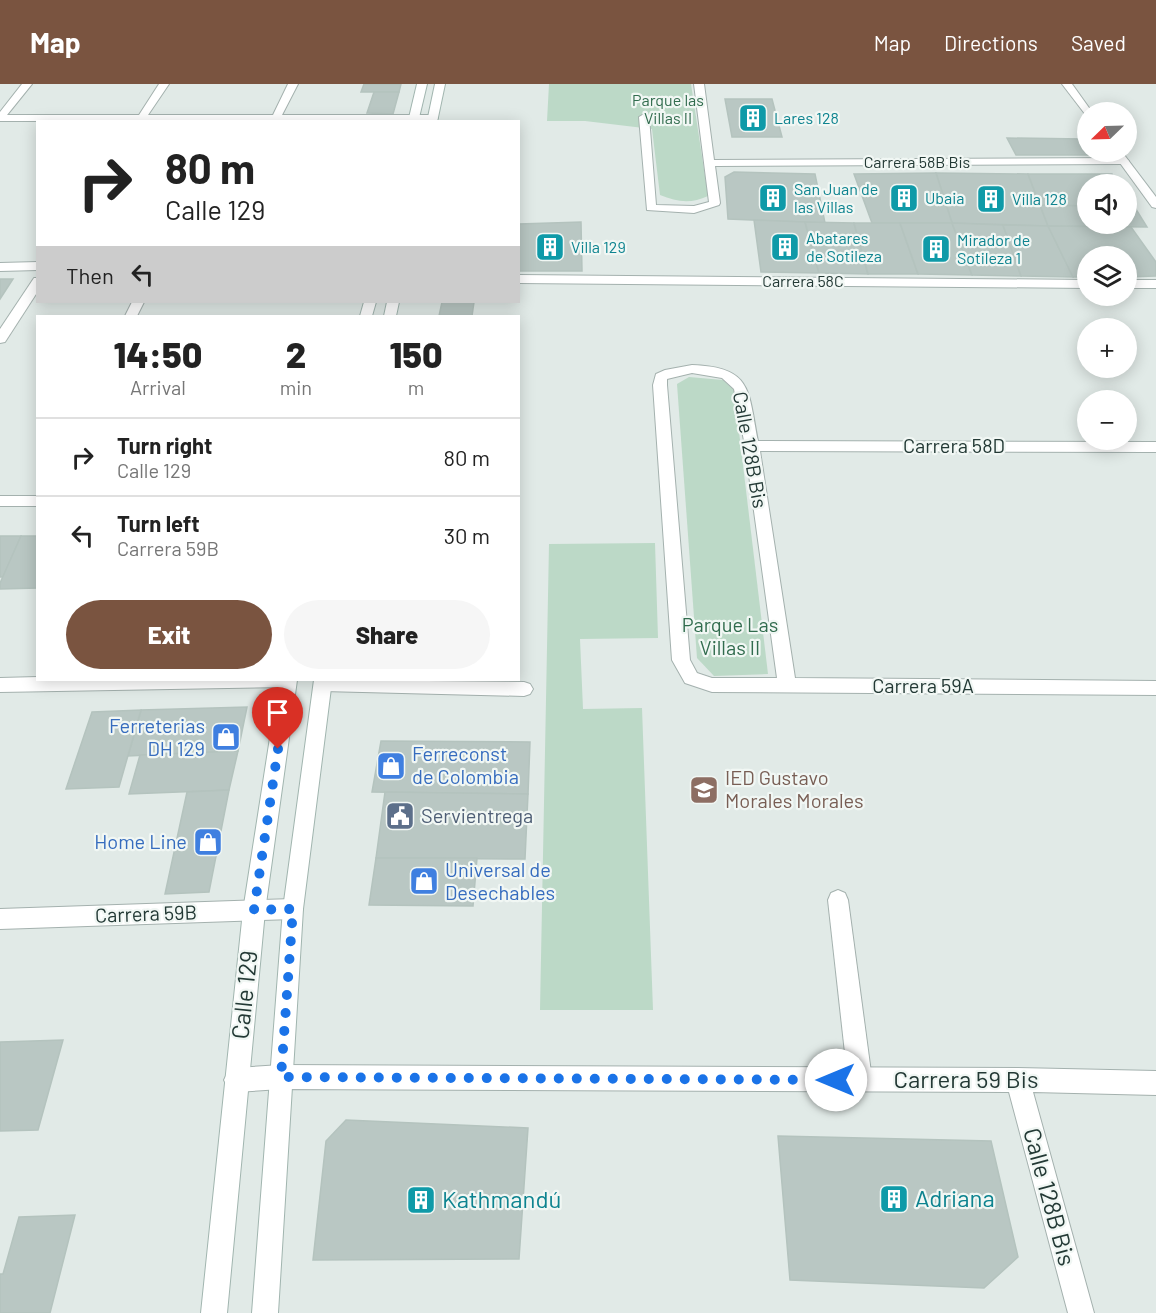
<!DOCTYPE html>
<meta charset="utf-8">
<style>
:root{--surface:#fff;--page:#f6f6f6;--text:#222;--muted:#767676;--line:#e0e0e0;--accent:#7a5440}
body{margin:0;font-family:Barlow,sans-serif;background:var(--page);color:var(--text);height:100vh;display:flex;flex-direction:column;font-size:22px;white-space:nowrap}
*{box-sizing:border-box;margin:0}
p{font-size:20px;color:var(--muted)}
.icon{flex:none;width:33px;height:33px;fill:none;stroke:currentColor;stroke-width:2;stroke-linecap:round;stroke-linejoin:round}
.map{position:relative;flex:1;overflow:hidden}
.side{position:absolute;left:36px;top:231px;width:484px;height:366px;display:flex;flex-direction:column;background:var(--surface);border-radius:0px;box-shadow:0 3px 15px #0003}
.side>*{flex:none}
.hud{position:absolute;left:36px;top:36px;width:484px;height:183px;border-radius:0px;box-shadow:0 3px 15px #0003;background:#fff;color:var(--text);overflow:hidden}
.needle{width:39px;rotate:247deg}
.fabs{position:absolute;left:1077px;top:18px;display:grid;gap:12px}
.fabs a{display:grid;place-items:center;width:60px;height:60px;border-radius:50%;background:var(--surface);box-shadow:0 3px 15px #0003;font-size:30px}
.pin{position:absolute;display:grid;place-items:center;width:51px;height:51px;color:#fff;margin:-62px -26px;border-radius:50% 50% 50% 0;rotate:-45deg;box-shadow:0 0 6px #0007}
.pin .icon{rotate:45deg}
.me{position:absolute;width:66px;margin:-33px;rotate:270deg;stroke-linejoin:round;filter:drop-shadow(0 0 4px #0008)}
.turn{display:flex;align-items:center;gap:21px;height:126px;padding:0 30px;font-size:27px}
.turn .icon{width:78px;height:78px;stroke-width:2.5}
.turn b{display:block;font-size:42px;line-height:51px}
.then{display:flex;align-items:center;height:57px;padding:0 30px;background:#0003;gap:12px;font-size:22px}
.eta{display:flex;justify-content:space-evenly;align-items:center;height:102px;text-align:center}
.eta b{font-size:36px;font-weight:800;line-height:42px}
.action{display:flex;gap:12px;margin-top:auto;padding:12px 30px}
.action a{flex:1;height:69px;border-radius:36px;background:var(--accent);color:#fff;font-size:24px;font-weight:800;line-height:69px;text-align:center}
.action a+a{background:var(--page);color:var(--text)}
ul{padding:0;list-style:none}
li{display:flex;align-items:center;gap:18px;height:78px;padding:0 30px;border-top:2px solid var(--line)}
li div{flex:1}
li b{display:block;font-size:22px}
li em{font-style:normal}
header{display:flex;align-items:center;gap:36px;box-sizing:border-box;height:84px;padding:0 30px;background:var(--accent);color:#fff}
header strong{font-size:28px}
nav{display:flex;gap:33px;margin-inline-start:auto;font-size:21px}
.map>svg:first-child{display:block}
.green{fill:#bcd9c7}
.building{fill:#b9c7c3;stroke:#b4c3be;stroke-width:1.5}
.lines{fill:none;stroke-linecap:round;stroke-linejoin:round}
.service-casing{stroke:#a4b1ae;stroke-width:2}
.minor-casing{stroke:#a4b1ae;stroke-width:2}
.tertiary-casing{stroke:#a4b1ae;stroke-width:2}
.secondary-casing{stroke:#a1b5af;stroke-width:2}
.service{fill:#fff;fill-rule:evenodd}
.minor{fill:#fff;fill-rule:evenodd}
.tertiary{fill:#fff;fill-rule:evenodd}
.secondary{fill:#fff;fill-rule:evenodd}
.route{stroke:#1a73e8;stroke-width:10;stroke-dasharray:0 18}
.labels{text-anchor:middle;stroke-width:4.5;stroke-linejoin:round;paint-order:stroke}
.far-park-label{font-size:16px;fill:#316c4e;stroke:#f1f7f4}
.far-culture-label{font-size:16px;fill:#0d838f;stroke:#f1f7f4;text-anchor:start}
.far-street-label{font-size:16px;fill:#233935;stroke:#f1f7f4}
.street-label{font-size:20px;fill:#233935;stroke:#f1f7f4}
.park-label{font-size:20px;fill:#316c4e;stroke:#f1f7f4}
.shop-label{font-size:20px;fill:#366cbe;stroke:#f1f7f4;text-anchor:end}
.education-label{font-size:20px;fill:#785e54;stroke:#f1f7f4;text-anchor:start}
.service-label{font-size:20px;fill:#4e5e75;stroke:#f1f7f4;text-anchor:start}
.near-street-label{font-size:24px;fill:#233935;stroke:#f1f7f4}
.near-culture-label{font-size:24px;fill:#0d838f;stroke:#f1f7f4;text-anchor:start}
</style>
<header>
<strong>Map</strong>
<nav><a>Map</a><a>Directions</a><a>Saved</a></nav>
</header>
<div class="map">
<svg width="1156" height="1229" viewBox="0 0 1156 1229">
<rect width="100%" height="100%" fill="#e1eae7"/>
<!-- green -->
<g class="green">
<path d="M549,0H691L708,112C691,120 677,118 660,111L652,45L585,37H547Z"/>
<path d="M689,293L723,296L734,306L768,590L714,592L697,574L677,300Z"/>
<path d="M655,459L658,554L580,555L583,625L642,624L653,926H540L549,460Z"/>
</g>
<!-- building -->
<g class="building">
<path d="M364,0H401L399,8H361Z"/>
<path d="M374,8H399L393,30L367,29Z"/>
<path d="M725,15H772L782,53H732Z"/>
<path d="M1007,54L1083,55L1088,60V68H1093L1095,71H1016Z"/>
<path d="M734,88L815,90L825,139L728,135L725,93Z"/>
<path d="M936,89L1028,90L1048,142L952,139Z"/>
<path d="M936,89L952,139H872L854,90Z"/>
<path d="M1028,90H1112L1119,100H1088V122L1040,121Z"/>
<path d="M1040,121L1088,122V140H1126V122H1134L1147,143L1048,142Z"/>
<path d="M754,136L805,138L819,189L761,188Z"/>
<path d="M581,138L582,187H519V140Z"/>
<path d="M805,138L854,139L868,190L819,189Z"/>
<path d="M854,139H900L918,190H868Z"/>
<path d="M900,139H952L972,191L918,190Z"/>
<path d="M952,139L1003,141L1021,192L972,191Z"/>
<path d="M1003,141L1048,142L1073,193L1021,192Z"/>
<path d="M1048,142L1131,143L1156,178V192L1126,193V172H1088V193H1073Z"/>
<path d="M0,195H13L0,215Z"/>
<path d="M442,218H474L472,232H439Z"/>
<path d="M0,452H21L3,493H0Z"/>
<path d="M21,452H38V504L0,505V499Z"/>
<path d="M247,623L238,667L128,672L141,626Z"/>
<path d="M141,626L119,703L66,705L92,628Z"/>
<path d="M381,657L530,658L528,710L372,708Z"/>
<path d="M238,667L229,706L129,710L140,671Z"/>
<path d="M229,706L209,808L165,810L187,708Z"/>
<path d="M385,708L528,710L525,775L376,774Z"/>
<path d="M376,774H477L473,822L369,821Z"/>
<path d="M63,956L38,1046L0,1047V958Z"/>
<path d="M346,1036L528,1044L519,1175L313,1176L326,1057Z"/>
<path d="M778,1052L991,1057L1018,1173L984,1204L790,1196Z"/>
<path d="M75,1131L50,1229H0V1190H3L19,1133Z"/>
</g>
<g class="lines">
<!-- service casing -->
<g class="service-casing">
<g id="service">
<path d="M132,218H144L137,232H125Z"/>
<path d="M316,596L524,598L530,600L533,605L530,610L524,612L323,607L317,605L314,600Z"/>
<path d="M838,806L845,809L848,816L872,996L868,1004L860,1008L852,1004L848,996L828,816L831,809Z"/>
</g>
</g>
<!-- minor casing -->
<g class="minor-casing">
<g id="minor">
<path d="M22,0H32L7,31H139L159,0H169L148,31H273L288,0H298L282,31H433L438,34L433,37H0V28Z"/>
<path d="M694,0H704L714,76L1124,74L1129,77L1124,80L715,82L720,119L719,121L694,129L647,126L639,33L644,30L649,33L656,121L694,122L709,118Z"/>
<path d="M38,178V186L0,187V179Z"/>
<path d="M519,191L1088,196V204L519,199Z"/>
<path d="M34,194H38V207L5,258L0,259V245Z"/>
<rect x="1126" y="196" width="30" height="8"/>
<path d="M692,281C753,283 748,307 758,357L1156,358V368L760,367L795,594L1156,597V611L712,608L685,599L672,576L653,301L656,290L665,286ZM692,289L722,294L734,305L745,362L777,594H712L697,589L690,576L667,301V295Z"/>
<path d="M38,593V596H297L294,601L288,603L0,608V594Z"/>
<path d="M293,815L300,818L303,825L300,832L293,835L0,845V825Z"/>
<path d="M281,981L1018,984L1156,987V1011L1033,1008L1094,1229H1068L1009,1008L281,1005L236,1008L228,1004L224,996L228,988L236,984Z"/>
</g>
</g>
<!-- tertiary casing -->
<g class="tertiary-casing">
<g id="tertiary">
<path d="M1062,0H1072L1092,28L1085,30Z"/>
<path d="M1112,68H1122L1156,113V124L1152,123Z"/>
<rect x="0" y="412" width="38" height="10"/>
</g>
</g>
<!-- secondary casing -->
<g class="secondary-casing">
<g id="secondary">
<path d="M417,0H427L418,38H408Z"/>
<path d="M435,0H445L437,38H427Z"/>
<path d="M364,218H376L372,232H360Z"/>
<path d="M387,218H399L396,232H384Z"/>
<path d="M279,596H297L265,827L227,1229H201L243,827Z"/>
<path d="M314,596H332L303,825L278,1229H252L283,825Z"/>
</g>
</g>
<!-- service -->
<use href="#service" class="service"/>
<!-- minor -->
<use href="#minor" class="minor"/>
<!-- tertiary -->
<use href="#tertiary" class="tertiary"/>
<!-- secondary -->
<use href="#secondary" class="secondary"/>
</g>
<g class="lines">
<!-- route -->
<path class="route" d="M278,665L254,826L293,825L281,993L836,996"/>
</g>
<!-- icons -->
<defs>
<g id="building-square" transform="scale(1.5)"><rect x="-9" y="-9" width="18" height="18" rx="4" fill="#0f9aa8" stroke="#f1f7f4"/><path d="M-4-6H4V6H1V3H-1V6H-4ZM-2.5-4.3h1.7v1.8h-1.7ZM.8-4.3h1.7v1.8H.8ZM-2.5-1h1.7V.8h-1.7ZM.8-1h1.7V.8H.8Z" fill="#fff"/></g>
<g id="shop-square" transform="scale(1.5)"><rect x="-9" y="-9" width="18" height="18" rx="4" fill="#3f7fe0" stroke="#f1f7f4"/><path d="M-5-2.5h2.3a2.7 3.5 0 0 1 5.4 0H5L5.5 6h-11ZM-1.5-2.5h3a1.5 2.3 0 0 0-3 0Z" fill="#fff"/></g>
<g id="school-square" transform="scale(1.5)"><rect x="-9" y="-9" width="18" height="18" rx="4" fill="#8d6e63" stroke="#f1f7f4"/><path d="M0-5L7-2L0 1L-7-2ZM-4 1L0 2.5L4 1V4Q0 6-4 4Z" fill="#fff"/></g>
<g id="civic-square" transform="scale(1.5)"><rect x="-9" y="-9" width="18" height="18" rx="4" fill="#5c6f8a" stroke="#f1f7f4"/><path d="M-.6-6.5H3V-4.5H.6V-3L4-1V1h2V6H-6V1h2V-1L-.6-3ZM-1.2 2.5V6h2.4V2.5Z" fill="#fff"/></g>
</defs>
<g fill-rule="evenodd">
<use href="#building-square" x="753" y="34"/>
<use href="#building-square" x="773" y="114"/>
<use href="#building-square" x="904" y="114"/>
<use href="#building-square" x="991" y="115"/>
<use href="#building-square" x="550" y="163"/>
<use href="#building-square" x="785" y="163"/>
<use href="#building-square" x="936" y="165"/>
<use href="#shop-square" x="226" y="653"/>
<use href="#shop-square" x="391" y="682"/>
<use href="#school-square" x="704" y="706"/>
<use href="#civic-square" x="400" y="732"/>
<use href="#shop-square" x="208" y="758"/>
<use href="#shop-square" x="424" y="797"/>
<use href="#building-square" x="894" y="1115"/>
<use href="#building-square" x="421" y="1116"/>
</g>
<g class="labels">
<!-- far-park labels -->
<g class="far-park-label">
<text x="668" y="22">Parque las<tspan x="668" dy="18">Villas II</tspan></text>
</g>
<!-- far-culture labels -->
<g class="far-culture-label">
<text x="774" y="40">Lares 128</text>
<text x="794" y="111">San Juan de<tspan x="794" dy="18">las Villas</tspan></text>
<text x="925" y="120">Ubaia</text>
<text x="1012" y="121">Villa 128</text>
<text x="806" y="160">Abatares<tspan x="806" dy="18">de Sotileza</tspan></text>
<text x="957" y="162">Mirador de<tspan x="957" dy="18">Sotileza 1</tspan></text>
<text x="571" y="169">Villa 129</text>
</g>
<!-- far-street labels -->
<g class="far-street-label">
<text x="917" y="84">Carrera 58B Bis</text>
<text x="803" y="203">Carrera 58C</text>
</g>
<!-- street labels -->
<g class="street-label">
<text x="954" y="369">Carrera 58D</text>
<text transform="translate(750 366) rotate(80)" y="7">Calle 128B Bis</text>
<text x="923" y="609">Carrera 59A</text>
<text transform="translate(146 830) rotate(-2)" y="7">Carrera 59B</text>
</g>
<!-- park labels -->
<g class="park-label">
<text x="730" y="548">Parque Las<tspan x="730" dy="23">Villas II</tspan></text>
</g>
<!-- shop labels -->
<g class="shop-label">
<text x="205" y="649">Ferreterias<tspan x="205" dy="23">DH 129</tspan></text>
<text x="412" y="677" text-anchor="start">Ferreconst<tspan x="412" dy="23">de Colombia</tspan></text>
<text x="187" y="765">Home Line</text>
<text x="445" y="793" text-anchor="start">Universal de<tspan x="445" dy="23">Desechables</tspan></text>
</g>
<!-- education labels -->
<g class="education-label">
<text x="725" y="701">IED Gustavo<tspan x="725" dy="23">Morales Morales</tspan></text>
</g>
<!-- service labels -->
<g class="service-label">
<text x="421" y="739">Servientrega</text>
</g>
<!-- near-street labels -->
<g class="near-street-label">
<text transform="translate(245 911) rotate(-84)" y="8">Calle 129</text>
<text x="966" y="1004">Carrera 59 Bis</text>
<text transform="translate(1049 1113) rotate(75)" y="8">Calle 128B Bis</text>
</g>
<!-- near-culture labels -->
<g class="near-culture-label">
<text x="915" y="1123">Adriana</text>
<text x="442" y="1124">Kathmandú</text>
</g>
</g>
</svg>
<div class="fabs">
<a><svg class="needle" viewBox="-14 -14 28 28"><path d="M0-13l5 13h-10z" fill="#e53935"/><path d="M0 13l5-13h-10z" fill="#767676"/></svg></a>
<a><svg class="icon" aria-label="sound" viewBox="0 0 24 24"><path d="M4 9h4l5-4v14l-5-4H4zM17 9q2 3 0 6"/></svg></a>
<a><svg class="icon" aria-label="layers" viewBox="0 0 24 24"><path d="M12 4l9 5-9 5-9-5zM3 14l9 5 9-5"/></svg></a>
<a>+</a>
<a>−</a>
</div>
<div class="pin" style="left:278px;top:665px;background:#d93025"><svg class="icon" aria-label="arrive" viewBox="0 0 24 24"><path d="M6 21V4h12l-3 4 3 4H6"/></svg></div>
<svg class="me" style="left:836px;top:996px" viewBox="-20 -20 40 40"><circle r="19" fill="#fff"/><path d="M0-13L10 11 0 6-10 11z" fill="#1a73e8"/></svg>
<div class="hud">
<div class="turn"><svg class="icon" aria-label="right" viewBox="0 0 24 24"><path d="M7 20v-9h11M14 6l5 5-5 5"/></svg><div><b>80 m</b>Calle 129</div></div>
<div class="then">Then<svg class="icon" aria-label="left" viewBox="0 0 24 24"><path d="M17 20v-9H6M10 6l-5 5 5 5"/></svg></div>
</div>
<section class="side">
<div class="eta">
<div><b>14:50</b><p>Arrival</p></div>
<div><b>2</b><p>min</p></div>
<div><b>150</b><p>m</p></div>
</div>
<ul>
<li><svg class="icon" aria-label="right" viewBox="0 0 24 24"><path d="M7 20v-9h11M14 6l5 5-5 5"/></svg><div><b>Turn right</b><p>Calle 129</p></div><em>80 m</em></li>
<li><svg class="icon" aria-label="left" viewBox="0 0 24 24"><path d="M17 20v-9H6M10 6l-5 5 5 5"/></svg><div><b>Turn left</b><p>Carrera 59B</p></div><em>30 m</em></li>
</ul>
<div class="action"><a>Exit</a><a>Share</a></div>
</section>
</div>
